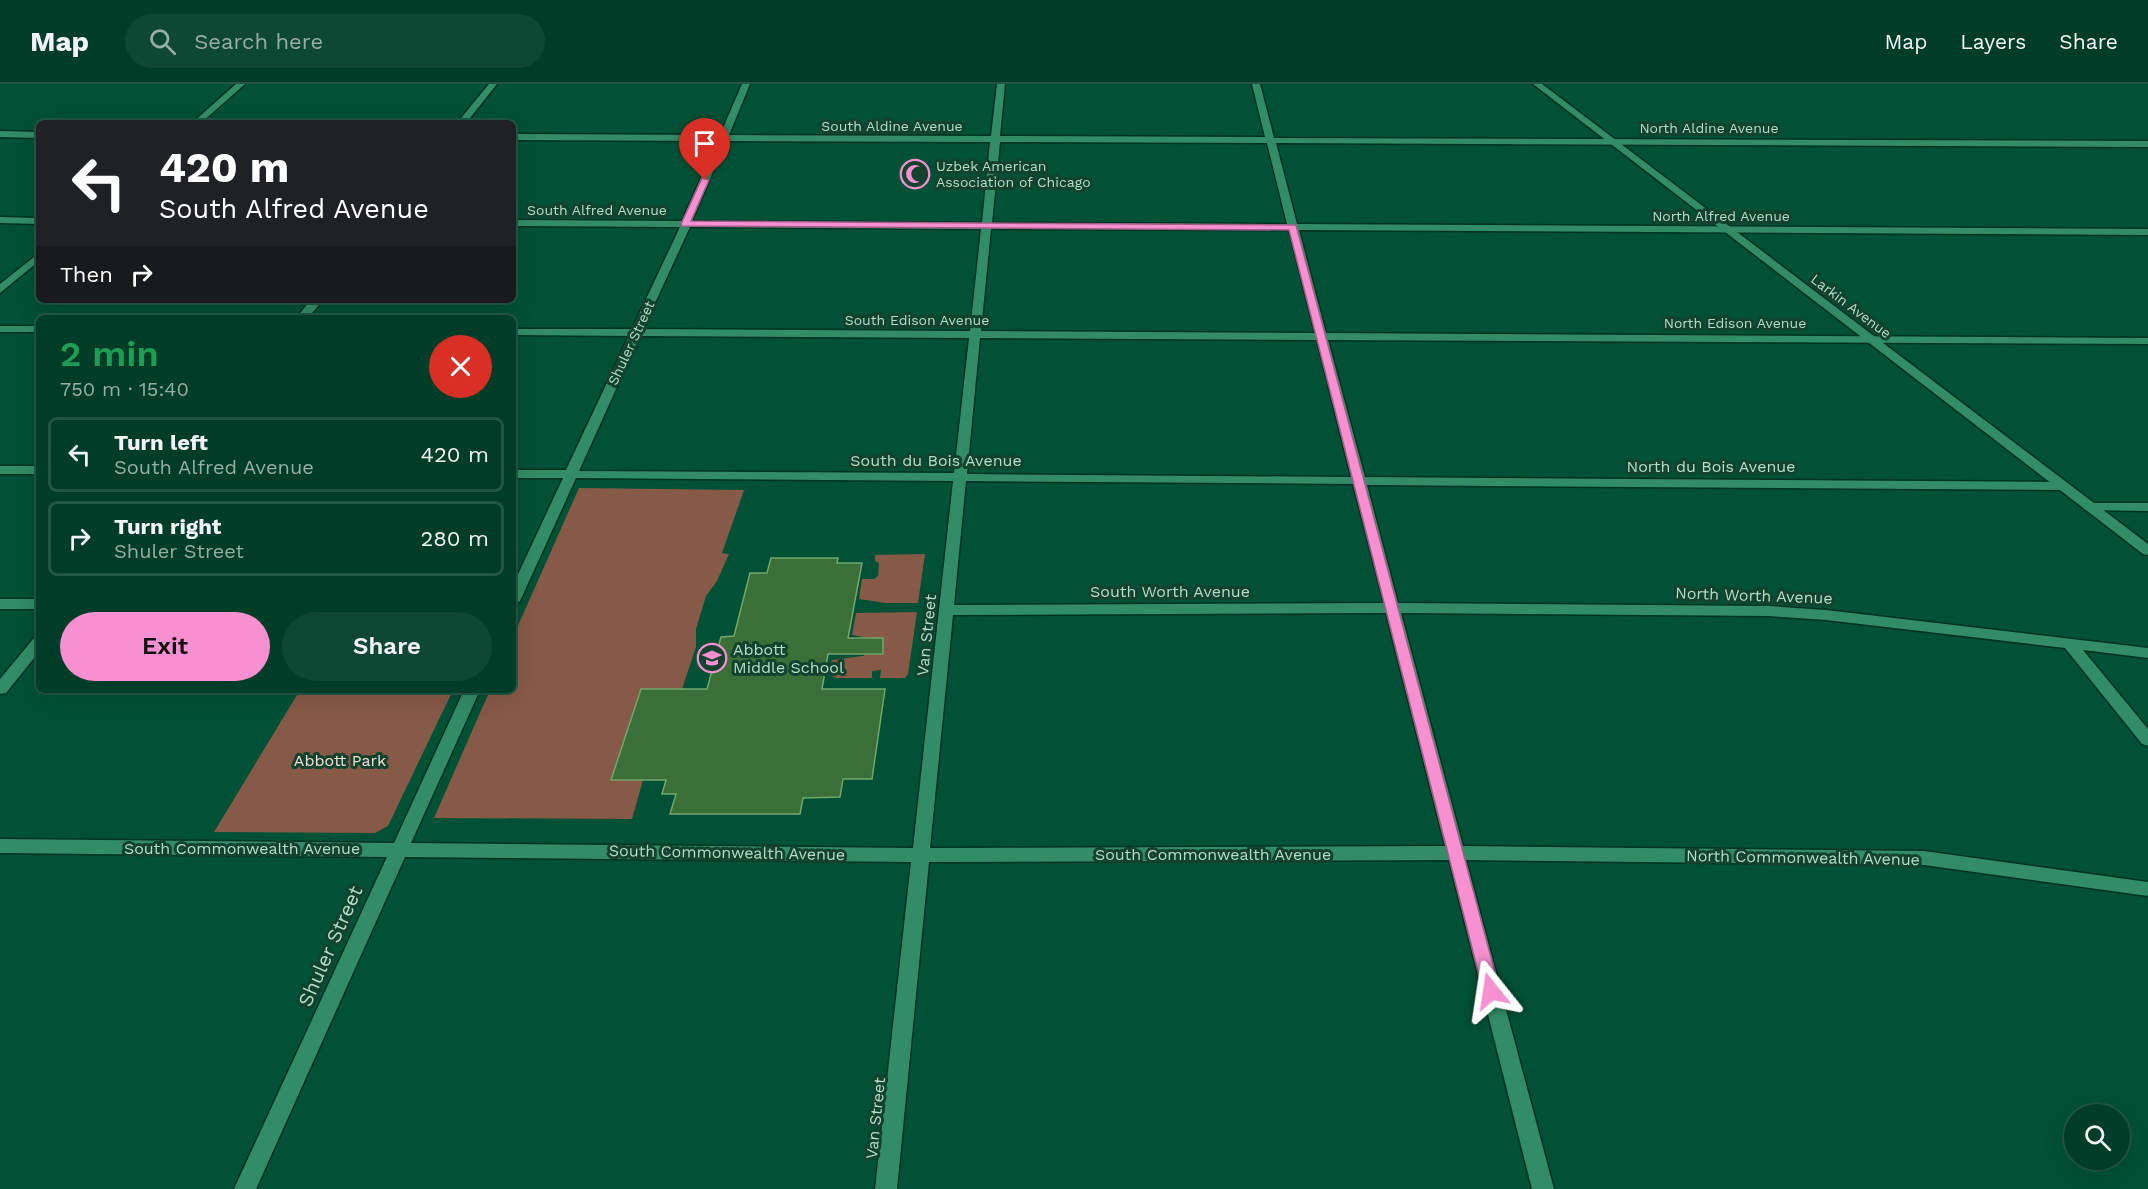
<!DOCTYPE html>
<meta charset="utf-8">
<style>
:root{--surface:#003d28;--page:#0e4834;--text:#f1f3f6;--muted:#95aea8;--line:#225645;--accent:#f690d0}
body{margin:0;font-family:"Work Sans",sans-serif;background:var(--page);color:var(--text);height:100vh;display:flex;flex-direction:column;font-size:22px;white-space:nowrap}
*{box-sizing:border-box;margin:0}
p{font-size:20px;color:var(--muted)}
.icon{flex:none;width:33px;height:33px;fill:none;stroke:currentColor;stroke-width:2;stroke-linecap:round;stroke-linejoin:round}
.map{position:relative;flex:1;overflow:hidden}
.details{position:absolute;left:36px;top:231px;width:480px;height:378px;display:flex;flex-direction:column;background:var(--surface);border-radius:9px;box-shadow:0 6px 24px #0002,0 0 0 2px var(--line)}
.details>*{flex:none}
.top-card{position:absolute;left:36px;top:36px;width:480px;height:183px;border-radius:9px;box-shadow:0 6px 24px #0002,0 0 0 2px var(--line);background:#202124;color:#fff;overflow:hidden}
.controls{position:absolute;left:2064px;top:1020px;display:grid;gap:12px}
.controls a{display:grid;place-items:center;width:66px;height:66px;border-radius:50%;background:var(--surface);box-shadow:0 6px 24px #0002,0 0 0 2px var(--line);font-size:30px}
.pin{position:absolute;display:grid;place-items:center;width:51px;height:51px;color:#fff;margin:-62px -26px;border-radius:50% 50% 50% 0;rotate:-45deg;box-shadow:0 0 6px #0007}
.pin .icon{rotate:45deg}
.me{position:absolute;width:66px;margin:-33px;rotate:345deg;stroke-linejoin:round;filter:drop-shadow(0 0 4px #0008)}
.turn{display:flex;align-items:center;gap:21px;height:126px;padding:0 24px;font-size:27px}
.turn .icon{width:78px;height:78px;stroke-width:2.5}
.turn b{display:block;font-size:42px;line-height:51px}
.then{display:flex;align-items:center;height:57px;padding:0 24px;background:#0003;gap:12px;font-size:22px}
.round{display:grid;place-items:center;flex:none;width:63px;height:63px;border-radius:32px;background:var(--page)}
.head{display:flex;align-items:center;justify-content:space-between;height:102px;padding:0 24px}
h1{font-size:36px;font-weight:600;line-height:45px;color:#1e9e55}
.cta{display:flex;gap:12px;margin-top:auto;padding:12px 24px}
.cta a{flex:1;height:69px;border-radius:36px;background:var(--accent);color:#111;font-size:24px;font-weight:600;line-height:69px;text-align:center}
.cta a+a{background:var(--page);color:var(--text)}
ul{padding:0;list-style:none}
li{display:flex;align-items:center;gap:18px;height:75px;margin:0 12px 9px;padding:0 12px;border:3px solid var(--line);border-radius:9px}
li div{flex:1}
li b{display:block;font-size:22px}
li em{font-style:normal}
header{display:flex;align-items:center;gap:36px;box-sizing:border-box;height:84px;padding:0 30px;background:var(--surface);border-bottom:2px solid var(--line)}
header strong{font-size:28px}
nav{display:flex;gap:33px;margin-inline-start:auto;font-size:21px}
.search{width:420px;height:54px;background:var(--page);display:flex;align-items:center;gap:15px;box-sizing:border-box;padding:0 21px;border-radius:33px;color:var(--muted);font-size:22px}
.map>svg:first-child{display:block}
.green{fill:#875a47}
.building{fill:#3a7038;stroke:#70a76c;stroke-width:1.5}
.lines{fill:none;stroke-linecap:round;stroke-linejoin:round}
.street-casing{stroke:#003321;stroke-width:3}
.secondary-casing{stroke:#003321;stroke-width:3}
.street{fill:#328c67;fill-rule:evenodd}
.secondary{fill:#328c67;fill-rule:evenodd}
.route{fill:#f690d0;stroke:#a05e87;stroke-width:1.5}
.labels{text-anchor:middle;stroke-width:6;stroke-linejoin:round;paint-order:stroke}
.far-street-label{font-size:14px;fill:#b4ddc8;stroke:#13432f}
.far-poi-label{font-size:14px;fill:#b4ddc8;stroke:#13432f;text-anchor:start}
.street-label{font-size:16px;fill:#b4ddc8;stroke:#13432f}
.poi-label{font-size:16px;fill:#b4ddc8;stroke:#13432f;text-anchor:start}
.park-label{font-size:16px;fill:#f4ddd4;stroke:#13432f}
.near-street-label{font-size:20px;fill:#b4ddc8;stroke:#13432f}
</style>
<header>
<strong>Map</strong>
<div class="search"><svg class="icon" aria-label="search" viewBox="0 0 24 24"><circle cx="10" cy="10" r="6"/><path d="M15 15l6 6"/></svg>Search here</div>
<nav><a>Map</a><a>Layers</a><a>Share</a></nav>
</header>
<div class="map">
<svg width="2148" height="1105" viewBox="0 0 2148 1105">
<rect width="100%" height="100%" fill="#005136"/>
<!-- green -->
<g class="green">
<path d="M579,404L744,406L722,469L729,470L717,497L706,512L696,545V563L682,605L641,606L611,696H643L632,735L434,734L490,606H513V553Z"/>
<path d="M925,470L918,519H885L859,515L862,495H874L878,492L879,479L875,477V471Z"/>
<path d="M917,528L908,590L905,594H880L881,586L872,587V594H837L832,592L830,581L832,576L863,572L867,569L868,554L852,551L856,529Z"/>
<path d="M300,606H453L388,742L375,749L214,748Z"/>
</g>
<!-- building -->
<path class="building" d="M771,474H838L837,479H862L848,554H883V570H828L822,605H885L872,695H843L840,713L803,714L800,730H670L676,710H662L666,696H611L641,605H707L721,553L734,552L750,489H767Z"/>
<g class="lines">
<!-- street casing -->
<g class="street-casing">
<g id="street">
<path d="M236,0H245L201,39H192Z"/>
<path d="M489,0H497L466,39H457Z"/>
<path d="M742,0H750L729,51L991,52L997,0H1005L1000,52L1265,53L1252,0H1260L1274,54L2148,57V63L1276,59L1297,140L2148,145V151L1299,146L1326,249L2148,254V260L1328,256L1365,393L2063,398L2070,402L2063,406L1367,401L1398,519L1769,522L1826,526L2148,564V574L2083,566L2148,645V662L2142,660L2065,564L1826,536L1769,532L1401,529L1463,762L1924,767L2148,798V812L1924,781L1466,776L1554,1105H1532L1449,776L929,778L897,1105H875L911,778L405,773L256,1105H234L387,773L0,769V755L394,759L464,606H480L411,759L913,764L953,397L576,394L520,517L513,522V501L563,394H513V386H566L629,252L513,251V245H632L680,143L513,142V136L682,137L717,57L513,56V50L720,51ZM726,57L990,58L982,139L692,137ZM1000,58L1267,59L1287,140L992,139ZM690,143L981,145L970,247L643,245ZM991,145L1289,146L1315,249L981,247ZM640,252L969,254L954,389L579,387ZM980,254L1317,256L1351,393L967,390ZM966,397L1353,400L1384,519L954,521ZM1386,529L1445,762L930,764L953,531Z"/>
<path d="M0,47L39,48V54L0,53Z"/>
<path d="M0,133L39,134V140L0,139Z"/>
<path d="M39,169V177L0,209V200Z"/>
<path d="M311,216H323L308,234H296Z"/>
<rect x="0" y="242" width="39" height="6"/>
<rect x="0" y="382" width="39" height="8"/>
<path d="M2090,419H2148V427L2085,426L2083,423L2085,420Z"/>
<rect x="0" y="515" width="39" height="10"/>
<path d="M39,553V568L6,609L0,610V595L34,554Z"/>
</g>
</g>
<!-- secondary casing -->
<g class="secondary-casing">
<path id="secondary" d="M1533,0H1542L2148,460V471L2143,470Z"/>
</g>
<!-- street -->
<use href="#street" class="street"/>
<!-- secondary -->
<use href="#secondary" class="secondary"/>
</g>
<!-- route -->
<path class="route" d="M702,94L709,96L691,137L1296,141L1500,907L1498,912L1491,915L1485,912L1483,907L1289,146L682,142L681,140Z"/>
<!-- icons -->
<defs>
<g id="mosque-ring" transform="scale(1.5)"><circle r="9.5" fill="#13432f" stroke="#f690d0" stroke-width="1.5"/><path d="M3.5-4.9A6 6 0 1 0 3.5 4.9A5 5 0 1 1 3.5-4.9Z" fill="#f690d0"/></g>
<g id="school-ring" transform="scale(1.5)"><circle r="9.5" fill="#13432f" stroke="#f690d0" stroke-width="1.5"/><path d="M0-5L7-2L0 1L-7-2ZM-4 1L0 2.5L4 1V4Q0 6-4 4Z" fill="#f690d0"/></g>
</defs>
<g fill-rule="evenodd">
<use href="#mosque-ring" x="915" y="90"/>
<use href="#school-ring" x="712" y="574"/>
</g>
<g class="labels">
<!-- far-street labels -->
<g class="far-street-label">
<text x="892" y="47">South Aldine Avenue</text>
<text x="1709" y="49">North Aldine Avenue</text>
<text x="597" y="131">South Alfred Avenue</text>
<text x="1721" y="137">North Alfred Avenue</text>
<text transform="translate(1851 222) rotate(37)" y="5">Larkin Avenue</text>
<text x="917" y="241">South Edison Avenue</text>
<text x="1735" y="244">North Edison Avenue</text>
<text transform="translate(631 259) rotate(-65)" y="5">Shuler Street</text>
</g>
<!-- far-poi labels -->
<g class="far-poi-label">
<text x="936" y="87">Uzbek American<tspan x="936" dy="16">Association of Chicago</tspan></text>
</g>
<!-- street labels -->
<g class="street-label">
<text x="936" y="382">South du Bois Avenue</text>
<text x="1711" y="388">North du Bois Avenue</text>
<text x="1170" y="513">South Worth Avenue</text>
<text transform="translate(1754 511) rotate(2)" y="6">North Worth Avenue</text>
<text transform="translate(926 551) rotate(-84)" y="6">Van Street</text>
<text x="242" y="770">South Commonwealth Avenue</text>
<text transform="translate(727 768) rotate(1)" y="6">South Commonwealth Avenue</text>
<text x="1213" y="776">South Commonwealth Avenue</text>
<text transform="translate(1803 773) rotate(1)" y="6">North Commonwealth Avenue</text>
<text transform="translate(875 1034) rotate(-84)" y="6">Van Street</text>
</g>
<!-- poi labels -->
<g class="poi-label">
<text x="733" y="571">Abbott<tspan x="733" dy="18">Middle School</tspan></text>
</g>
<!-- park labels -->
<g class="park-label">
<text x="340" y="682">Abbott Park</text>
</g>
<!-- near-street labels -->
<g class="near-street-label">
<text transform="translate(330 862) rotate(-66)" y="7">Shuler Street</text>
</g>
</g>
</svg>
<div class="controls">
<a><svg class="icon" aria-label="search" viewBox="0 0 24 24"><circle cx="10" cy="10" r="6"/><path d="M15 15l6 6"/></svg></a>
</div>
<div class="pin" style="left:705px;top:96px;background:#d93025"><svg class="icon" aria-label="arrive" viewBox="0 0 24 24"><path d="M6 21V4h12l-3 4 3 4H6"/></svg></div>
<svg class="me" style="left:1491px;top:907px" viewBox="-20 -20 40 40"><path d="M0-17L14 15 0 8-14 15z" fill="#f690d0" stroke="#fff" stroke-width="4"/></svg>
<div class="top-card">
<div class="turn"><svg class="icon" aria-label="left" viewBox="0 0 24 24"><path d="M17 20v-9H6M10 6l-5 5 5 5"/></svg><div><b>420 m</b>South Alfred Avenue</div></div>
<div class="then">Then<svg class="icon" aria-label="right" viewBox="0 0 24 24"><path d="M7 20v-9h11M14 6l5 5-5 5"/></svg></div>
</div>
<section class="details">
<div class="head"><div><h1>2 min</h1><p>750 m · 15:40</p></div><a class="round" style="background:#d93025;color:#fff"><svg class="icon" aria-label="close" viewBox="0 0 24 24"><path d="M6 6l12 12M18 6L6 18"/></svg></a></div>
<ul>
<li><svg class="icon" aria-label="left" viewBox="0 0 24 24"><path d="M17 20v-9H6M10 6l-5 5 5 5"/></svg><div><b>Turn left</b><p>South Alfred Avenue</p></div><em>420 m</em></li>
<li><svg class="icon" aria-label="right" viewBox="0 0 24 24"><path d="M7 20v-9h11M14 6l5 5-5 5"/></svg><div><b>Turn right</b><p>Shuler Street</p></div><em>280 m</em></li>
</ul>
<div class="cta"><a>Exit</a><a>Share</a></div>
</section>
</div>
